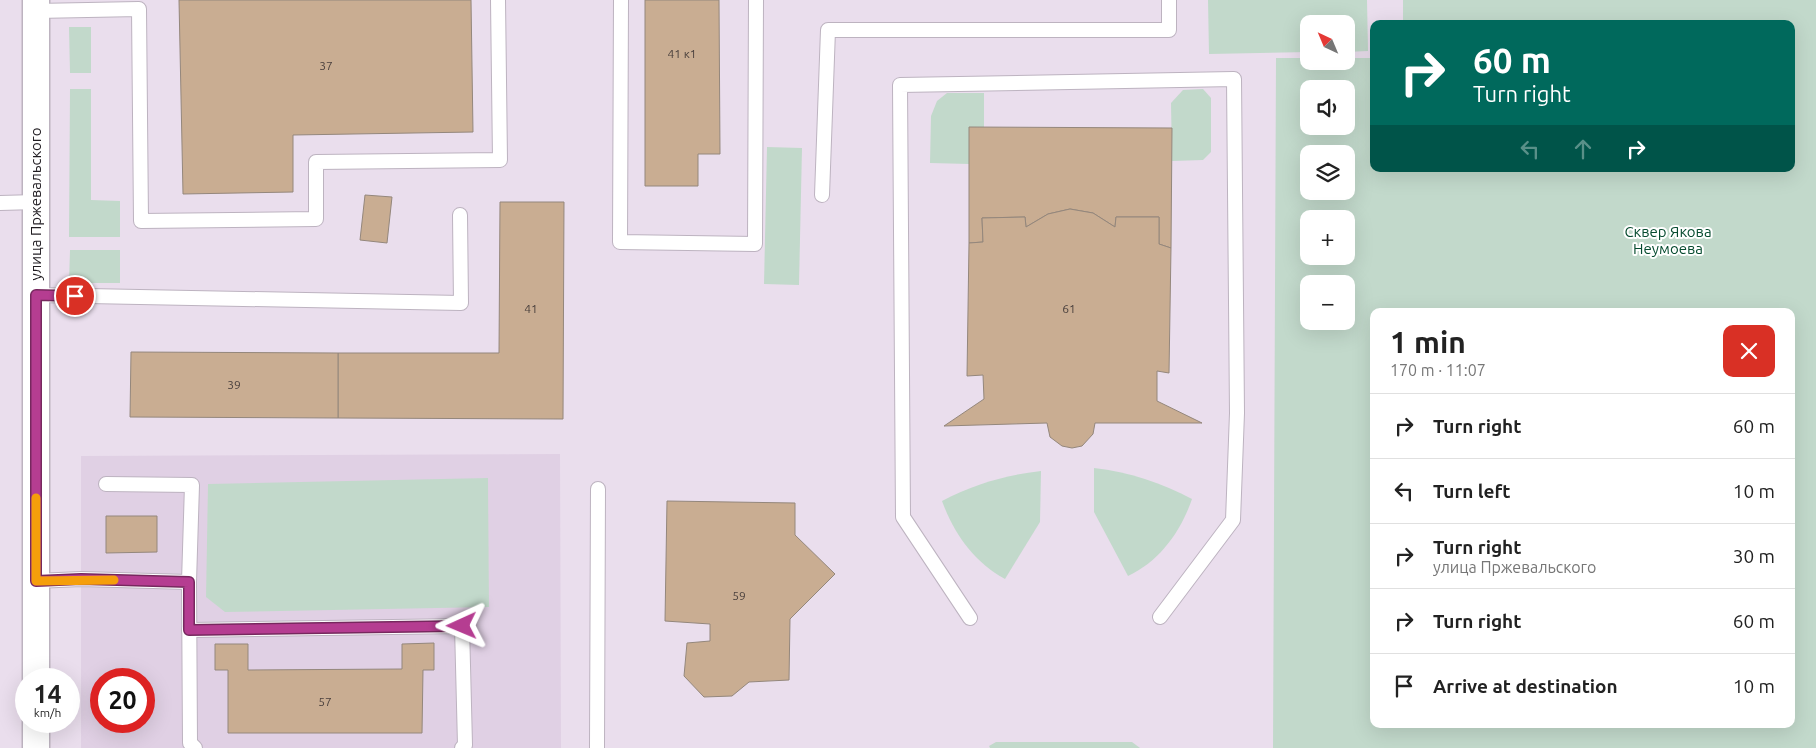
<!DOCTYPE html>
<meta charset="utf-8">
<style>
:root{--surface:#fff;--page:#f6f6f6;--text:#222;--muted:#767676;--line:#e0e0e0}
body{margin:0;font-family:Ubuntu,sans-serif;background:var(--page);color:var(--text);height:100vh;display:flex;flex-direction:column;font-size:19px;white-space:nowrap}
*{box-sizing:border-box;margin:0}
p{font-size:16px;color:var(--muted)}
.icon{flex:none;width:28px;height:28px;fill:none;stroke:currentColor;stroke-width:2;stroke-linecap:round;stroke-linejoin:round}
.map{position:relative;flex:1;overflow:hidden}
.side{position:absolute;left:1370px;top:308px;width:425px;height:420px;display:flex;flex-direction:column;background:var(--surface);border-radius:10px;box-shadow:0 5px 20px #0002}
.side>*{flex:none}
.banner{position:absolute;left:1370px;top:20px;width:425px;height:152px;border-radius:10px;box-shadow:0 5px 20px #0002;background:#00695c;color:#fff;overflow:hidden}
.needle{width:32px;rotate:316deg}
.fabs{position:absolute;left:1300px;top:15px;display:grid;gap:10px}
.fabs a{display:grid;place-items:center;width:55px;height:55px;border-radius:10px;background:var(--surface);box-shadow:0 5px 20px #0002;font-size:25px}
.speed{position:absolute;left:15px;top:668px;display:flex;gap:10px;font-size:25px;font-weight:700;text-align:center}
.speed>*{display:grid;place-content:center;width:65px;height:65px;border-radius:50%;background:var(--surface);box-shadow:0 5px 20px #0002;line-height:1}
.speed small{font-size:12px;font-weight:400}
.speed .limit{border:8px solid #d22;background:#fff;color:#111}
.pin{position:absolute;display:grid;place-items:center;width:42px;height:42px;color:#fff;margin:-21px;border:2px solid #fff;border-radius:50%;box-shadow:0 1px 5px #0007}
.me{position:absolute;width:55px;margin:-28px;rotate:269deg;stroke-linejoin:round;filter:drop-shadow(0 0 4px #0008)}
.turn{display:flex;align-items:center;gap:18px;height:105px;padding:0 20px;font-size:22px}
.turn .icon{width:65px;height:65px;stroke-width:2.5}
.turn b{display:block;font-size:35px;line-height:42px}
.lanes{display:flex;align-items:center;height:48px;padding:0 20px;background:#0003;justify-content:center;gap:25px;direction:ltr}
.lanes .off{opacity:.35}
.round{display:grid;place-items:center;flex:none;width:52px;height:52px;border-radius:10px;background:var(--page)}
.summary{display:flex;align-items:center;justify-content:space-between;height:85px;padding:0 20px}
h1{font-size:30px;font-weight:600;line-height:38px}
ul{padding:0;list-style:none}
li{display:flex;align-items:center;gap:15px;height:65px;padding:0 20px;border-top:1px solid var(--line)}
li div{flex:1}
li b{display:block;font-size:19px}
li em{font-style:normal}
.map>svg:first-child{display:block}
.built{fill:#e0d0e4;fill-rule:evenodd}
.green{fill:#c2d9cb;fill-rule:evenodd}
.building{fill:#c9ad92;stroke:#94877c}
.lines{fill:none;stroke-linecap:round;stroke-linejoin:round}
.service-casing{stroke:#bdb3c0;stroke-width:16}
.minor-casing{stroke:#bdb3c0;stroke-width:29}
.service{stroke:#fff;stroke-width:14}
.minor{stroke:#fff;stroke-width:26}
.route-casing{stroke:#76285e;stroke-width:12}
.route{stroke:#b53d91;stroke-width:9}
.slow{stroke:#f59e0b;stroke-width:9}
.labels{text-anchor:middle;stroke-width:4;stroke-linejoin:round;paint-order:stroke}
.number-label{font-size:12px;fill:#4a403d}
.street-label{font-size:15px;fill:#201c21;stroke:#fff}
.park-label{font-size:15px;fill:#064b2f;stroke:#fff}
</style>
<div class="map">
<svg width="1816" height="748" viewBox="0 0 1816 748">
<rect width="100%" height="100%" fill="#eadeed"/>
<!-- built -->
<path class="built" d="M560,454L561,748H81V456ZM101,679H144V721H101Z"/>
<!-- green -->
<g class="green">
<path d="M1208,0H1367L1368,51L1346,52V24H1309V52L1209,54Z"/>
<path d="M1403,0H1816V748H1273L1276,58H1309V61H1346V58H1374V169H1791V24H1403ZM1309,89H1346V126H1309ZM1309,154H1346V191H1309ZM1309,219H1346V256H1309ZM1309,284H1346V321H1309ZM1374,311H1791V724H1374Z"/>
<path d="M69,27H91V73H70Z"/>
<path d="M70,89H91V200L120,201V237H69Z"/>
<path d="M1203,89L1211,98V152L1203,160L1172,161L1171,103L1183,90Z"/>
<path d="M947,93H984V127H970L969,164L930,163L931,116L937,101Z"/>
<path d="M767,147L802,148L799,285L764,284Z"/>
<path d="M70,250H120V283H69Z"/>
<path d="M1094,468C1129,472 1162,483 1192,499C1181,531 1160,561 1128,576L1094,512Z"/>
<path d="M1041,471L1040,522L1005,579C974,562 954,534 942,501C974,484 1006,475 1041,471Z"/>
<path d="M488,478L489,607L225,612L206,597L208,484Z"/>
<path d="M996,742H1132L1140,748H990L989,746Z"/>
</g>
<!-- building -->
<g class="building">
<path d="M179,0H471L473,132L293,135V192L183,194Z"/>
<path d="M645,0H719L720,154H698V186H645Z"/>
<path d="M969,127L1172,128L1171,248L1159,244V217H1116L1115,227L1093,213L1070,209L1048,214L1026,227L1025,217L982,218L983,242L969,243Z"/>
<path d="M365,195L392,197L387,243L360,240Z"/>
<path d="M500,202H564L563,419L338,418V353H499Z"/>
<path d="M1070,209L1093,213L1115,227L1116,217H1159V244L1171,248L1169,373L1157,371V401L1202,423H1095L1093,434L1082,446L1072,448L1062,446L1050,437L1047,423L944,426L984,399L983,375L967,376L969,243L983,242L982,218L1025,217L1026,227L1048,214Z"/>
<path d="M131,352L338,353V418L130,417Z"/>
<path d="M667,501L795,503V535L835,574L790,619L789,680L749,682L732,696L704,697L684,676L687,643L710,641V624L665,621Z"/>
<path d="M106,516H157V552L106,553Z"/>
<path d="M434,643V670H423L422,733H228V670H215V644H248V670L402,669V644Z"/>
</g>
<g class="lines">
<!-- service casing -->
<g class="service-casing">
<g id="service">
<path d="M621,0L620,242L755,244L756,0"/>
<path d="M36,11L139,9L141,221L316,219V162L500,160L498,0"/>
<path d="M822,195L828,30H1169V0"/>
<path d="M0,203L36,202"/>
<path d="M36,295L461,303L460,215"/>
<path d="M106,484L192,485L189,582"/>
<path d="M36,581L81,579L189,582L190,743L195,748"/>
<path d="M970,618L903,517L900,85L1234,79L1237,413L1233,520L1160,617"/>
<path d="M189,630L462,626L465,745L462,748"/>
<path d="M597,748L598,489"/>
</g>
</g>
<!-- minor casing -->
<g class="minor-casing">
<g id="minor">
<path d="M36,0V679"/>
<path d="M36,721V748"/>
</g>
</g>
<!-- service -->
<use href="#service" class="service"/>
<!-- minor -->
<use href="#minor" class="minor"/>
</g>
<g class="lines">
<!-- route casing -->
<g class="route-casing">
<path id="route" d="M75,296L36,295V581L81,579L189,582V630L462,626"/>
</g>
<!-- route -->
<use href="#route" class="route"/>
<!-- slow -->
<path class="slow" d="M36,498V581L114,580"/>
</g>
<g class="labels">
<!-- number labels -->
<g class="number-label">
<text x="682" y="58">41 к1</text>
<text x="326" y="70">37</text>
<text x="531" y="313">41</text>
<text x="1069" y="313">61</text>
<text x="234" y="389">39</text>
<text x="739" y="600">59</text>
<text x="325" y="706">57</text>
</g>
<!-- street labels -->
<g class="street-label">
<text transform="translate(36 204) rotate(-90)" y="5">улица Пржевальского</text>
</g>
<!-- park labels -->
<g class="park-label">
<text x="1668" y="237">Сквер Якова<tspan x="1668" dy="17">Неумоева</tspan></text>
</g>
</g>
</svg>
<div class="fabs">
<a><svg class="needle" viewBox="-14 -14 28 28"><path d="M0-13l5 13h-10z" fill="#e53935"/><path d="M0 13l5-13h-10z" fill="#767676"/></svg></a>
<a><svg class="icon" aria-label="sound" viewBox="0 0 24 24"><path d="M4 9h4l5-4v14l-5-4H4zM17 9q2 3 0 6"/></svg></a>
<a><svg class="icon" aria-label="layers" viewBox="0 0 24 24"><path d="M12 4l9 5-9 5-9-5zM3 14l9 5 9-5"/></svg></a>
<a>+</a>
<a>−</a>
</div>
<div class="speed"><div>14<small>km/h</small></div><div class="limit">20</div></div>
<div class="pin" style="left:75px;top:296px;background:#d93025"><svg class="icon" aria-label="arrive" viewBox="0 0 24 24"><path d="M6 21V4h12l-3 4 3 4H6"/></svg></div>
<svg class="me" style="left:462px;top:626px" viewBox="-20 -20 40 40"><path d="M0-17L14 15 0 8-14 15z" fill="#b53d91" stroke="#fff" stroke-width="4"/></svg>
<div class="banner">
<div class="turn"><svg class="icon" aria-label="right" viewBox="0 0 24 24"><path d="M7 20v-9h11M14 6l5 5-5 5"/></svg><div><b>60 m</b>Turn right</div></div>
<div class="lanes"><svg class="icon off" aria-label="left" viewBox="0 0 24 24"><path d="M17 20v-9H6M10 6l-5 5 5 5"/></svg><svg class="icon off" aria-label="ahead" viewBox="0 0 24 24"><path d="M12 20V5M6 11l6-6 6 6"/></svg><svg class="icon" aria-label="right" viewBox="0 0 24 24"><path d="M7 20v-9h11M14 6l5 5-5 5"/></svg></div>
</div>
<section class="side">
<div class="summary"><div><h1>1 min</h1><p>170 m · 11:07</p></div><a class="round" style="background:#d93025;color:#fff"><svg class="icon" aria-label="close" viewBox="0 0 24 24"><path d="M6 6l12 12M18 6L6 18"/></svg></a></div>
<ul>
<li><svg class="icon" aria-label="right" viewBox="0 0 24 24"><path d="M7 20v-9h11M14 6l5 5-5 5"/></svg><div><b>Turn right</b></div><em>60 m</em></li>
<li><svg class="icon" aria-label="left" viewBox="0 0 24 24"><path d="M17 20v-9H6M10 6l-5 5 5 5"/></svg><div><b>Turn left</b></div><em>10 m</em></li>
<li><svg class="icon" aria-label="right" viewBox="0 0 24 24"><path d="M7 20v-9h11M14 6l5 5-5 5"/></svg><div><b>Turn right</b><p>улица Пржевальского</p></div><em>30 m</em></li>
<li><svg class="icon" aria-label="right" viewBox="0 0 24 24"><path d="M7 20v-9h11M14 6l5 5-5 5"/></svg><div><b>Turn right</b></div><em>60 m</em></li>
<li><svg class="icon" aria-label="arrive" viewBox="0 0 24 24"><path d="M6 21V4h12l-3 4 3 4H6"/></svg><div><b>Arrive at destination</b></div><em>10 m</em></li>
</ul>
</section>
</div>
